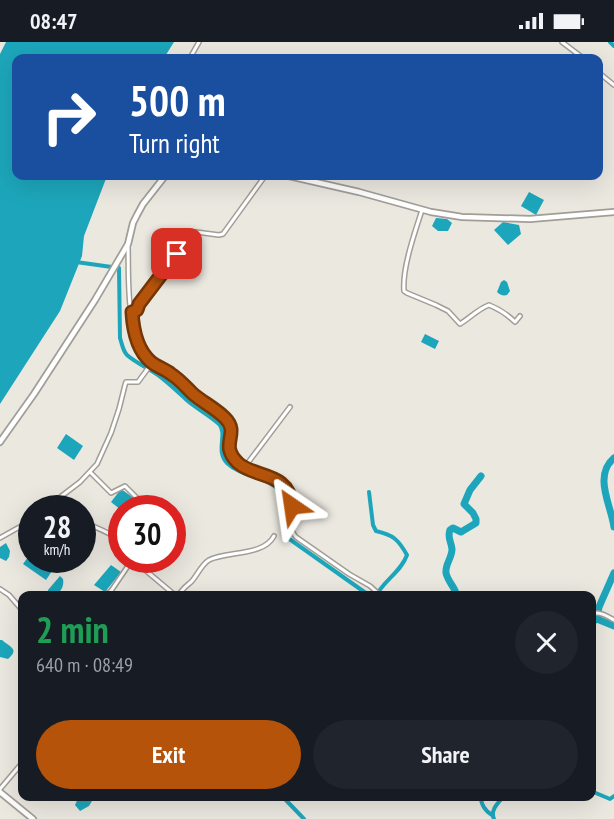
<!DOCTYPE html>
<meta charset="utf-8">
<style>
:root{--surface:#171b24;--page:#20242c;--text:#f1f3f6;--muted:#9ea1a6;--accent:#b45309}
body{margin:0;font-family:"PT Sans Narrow",sans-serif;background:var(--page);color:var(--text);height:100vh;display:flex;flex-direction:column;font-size:22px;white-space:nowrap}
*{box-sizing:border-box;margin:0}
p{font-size:20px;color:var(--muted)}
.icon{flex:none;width:33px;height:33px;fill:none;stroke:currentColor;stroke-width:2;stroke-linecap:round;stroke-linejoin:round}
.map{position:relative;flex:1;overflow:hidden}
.side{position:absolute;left:18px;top:549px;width:578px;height:210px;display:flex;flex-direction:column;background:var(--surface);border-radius:12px;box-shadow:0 6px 24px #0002}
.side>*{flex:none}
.hud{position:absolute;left:12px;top:12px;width:591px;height:126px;border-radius:12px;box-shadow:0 6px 24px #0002;background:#1a4fa0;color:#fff;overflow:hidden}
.speed{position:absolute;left:18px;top:453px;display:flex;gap:12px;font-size:30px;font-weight:700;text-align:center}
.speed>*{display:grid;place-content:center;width:78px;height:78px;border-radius:50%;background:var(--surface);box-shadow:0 6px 24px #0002;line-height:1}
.speed small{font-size:15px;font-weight:400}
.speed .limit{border:9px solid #d22;background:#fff;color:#111}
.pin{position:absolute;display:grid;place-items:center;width:51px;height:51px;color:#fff;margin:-26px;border-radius:12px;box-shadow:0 3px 9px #0006}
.me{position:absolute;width:66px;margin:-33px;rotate:328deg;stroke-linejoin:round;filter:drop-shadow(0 0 4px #0008)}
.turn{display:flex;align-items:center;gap:21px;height:126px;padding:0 18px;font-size:27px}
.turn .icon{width:78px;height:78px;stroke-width:2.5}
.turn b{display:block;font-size:42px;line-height:51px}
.round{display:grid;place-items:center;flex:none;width:63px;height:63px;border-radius:32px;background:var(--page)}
.summary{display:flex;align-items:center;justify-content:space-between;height:102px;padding:0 18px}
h1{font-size:36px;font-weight:700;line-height:45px;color:#1e9e55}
.cta{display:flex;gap:12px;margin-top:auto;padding:12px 18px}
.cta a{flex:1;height:69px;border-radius:36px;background:var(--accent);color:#fff;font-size:24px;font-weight:700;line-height:69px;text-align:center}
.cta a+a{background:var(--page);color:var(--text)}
.status{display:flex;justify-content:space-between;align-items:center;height:42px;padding:0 30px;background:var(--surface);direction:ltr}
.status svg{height:16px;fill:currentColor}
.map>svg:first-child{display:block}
.water{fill:#1da6bb}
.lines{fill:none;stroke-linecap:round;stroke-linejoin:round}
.canal{stroke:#1da6bb;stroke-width:4}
.river{stroke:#1da6bb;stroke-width:7}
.minor-casing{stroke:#a19e97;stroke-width:6}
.tertiary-casing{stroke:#a19e97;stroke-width:8}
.minor{stroke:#fff;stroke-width:3}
.tertiary{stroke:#fff;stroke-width:4.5}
.route-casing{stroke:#753606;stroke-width:15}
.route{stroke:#b45309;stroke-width:10}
</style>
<div class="status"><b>08:47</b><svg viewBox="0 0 49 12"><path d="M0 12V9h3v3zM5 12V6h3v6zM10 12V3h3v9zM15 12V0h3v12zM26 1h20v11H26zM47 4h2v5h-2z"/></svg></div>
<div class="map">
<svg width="614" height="777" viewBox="0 0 614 777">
<rect width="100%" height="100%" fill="#ebe8e0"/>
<!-- water -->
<g class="water">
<path d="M6,0H174L164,16H16V134H107L84,194L82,214L60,269L0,362V12Z"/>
<path d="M529,150L544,158L536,173L521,164Z"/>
<path d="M436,176L447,177L452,181L448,189H438L432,184Z"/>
<path d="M503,180L519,183L521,192L508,203L494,188Z"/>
<path d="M504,238L507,240L510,249L507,253C503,254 500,253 497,250L501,240Z"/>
<path d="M425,292L439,299L435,307L421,300Z"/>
<path d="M66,392L83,404L74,418L57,406Z"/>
<path d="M121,447L138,459L132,466H122L121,468L111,460Z"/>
<path d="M6,501L10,509L9,515L6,519L0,516V505Z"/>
<path d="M31,511L32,518H41L54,526L46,538L23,522Z"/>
<path d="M111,523L121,530L105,550L94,543Z"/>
<path d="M60,534L63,537C65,546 57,557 48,551V548Z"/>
<path d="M2,598C10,605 20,607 8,617L0,615V598Z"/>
<path d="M79,754L89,755L92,759L89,764L80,769L75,763Z"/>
</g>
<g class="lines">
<!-- canal -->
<g class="canal">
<path d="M610,0L614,4"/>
<path d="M76,220L119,226L120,296C122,302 123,309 127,313C136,321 148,326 158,333C169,341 179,351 189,360C199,368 210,374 219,382C228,392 215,409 227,421C241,435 272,435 282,452C290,466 279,482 288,496L370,554"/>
<path d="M369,450L373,483L376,489C393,493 398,497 407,513C401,530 384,538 376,554"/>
<path d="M591,749L610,757L614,754"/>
<path d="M282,754L304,777"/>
<path d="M480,754C482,763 484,768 492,773"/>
<path d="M494,777C490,768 498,761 504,754"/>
</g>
<!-- river -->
<g class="river">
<path d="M614,416C593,434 611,463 614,485"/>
<path d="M457,554C455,545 448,540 446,531C445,522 452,516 452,507C451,499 447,495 450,488L453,486L461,490L476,481V477L473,471L464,462L470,448L481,434"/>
<path d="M597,577L599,565L614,531"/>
<path d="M591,580L597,577L614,584"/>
</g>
<!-- minor casing -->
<g class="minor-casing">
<g id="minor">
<path d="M562,0L583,16"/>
<path d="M190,16L199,0"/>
<path d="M598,30L614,43"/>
<path d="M422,168C415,190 402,226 404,249L407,251L436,263L448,269L460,282C470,276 478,267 489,263C499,267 507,272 515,280L520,274"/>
<path d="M128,204C129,237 125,294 150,319C156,325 166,328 173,333C181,339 186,346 193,352C204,361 217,367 226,377C241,394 218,402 239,422C254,435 272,429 286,448C299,464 283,481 296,495L349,532L370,544L381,554"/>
<path d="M132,270L137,268L139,262L156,239L191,194L196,190L219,193L223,192L265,134"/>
<path d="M244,426L290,365"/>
<path d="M90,430L111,451L125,444L139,458L144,460"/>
<path d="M62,454L70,466"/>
<path d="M46,466L80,440L97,422L111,391L119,367L125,343L126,340H138L152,321"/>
<path d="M82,479C97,487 107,488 122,500"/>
<path d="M0,496L32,478"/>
<path d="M138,518V522L176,554"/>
<path d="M0,547L9,553L22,568"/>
<path d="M98,554L105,553L111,549L132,518"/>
<path d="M178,554C182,547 185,545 191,540C197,534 201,523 209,518C227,509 264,514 274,494"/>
<path d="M591,572C599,569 607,574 614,578"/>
<path d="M0,747L22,721"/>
</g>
</g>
<!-- tertiary casing -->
<g class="tertiary-casing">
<g id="tertiary">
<path d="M289,134L359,150L431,170L462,175L530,177L614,170"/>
<path d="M0,400L34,352L95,258L128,202L133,181L137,173L143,162L165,134"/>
<path d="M0,750L33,777"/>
</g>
</g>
<!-- minor -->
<use href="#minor" class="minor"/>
<!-- tertiary -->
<use href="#tertiary" class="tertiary"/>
</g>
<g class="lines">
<!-- route casing -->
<g class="route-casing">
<path id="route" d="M177,212L139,262L137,268L132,270C133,288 137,308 151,320C157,325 165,327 171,332C179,337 185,344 192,351C202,360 215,366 225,376C241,392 218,402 238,421C256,437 289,429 292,464"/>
</g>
<!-- route -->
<use href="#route" class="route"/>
</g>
</svg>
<div class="speed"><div>28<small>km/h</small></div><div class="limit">30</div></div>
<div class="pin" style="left:177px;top:212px;background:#d93025"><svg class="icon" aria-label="arrive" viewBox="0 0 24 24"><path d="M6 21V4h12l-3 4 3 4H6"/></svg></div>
<svg class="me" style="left:292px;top:464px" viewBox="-20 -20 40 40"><path d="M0-17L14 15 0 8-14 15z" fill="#b45309" stroke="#fff" stroke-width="4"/></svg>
<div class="hud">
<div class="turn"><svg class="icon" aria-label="right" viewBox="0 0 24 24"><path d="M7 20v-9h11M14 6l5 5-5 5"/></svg><div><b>500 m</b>Turn right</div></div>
</div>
<section class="side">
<div class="summary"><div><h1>2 min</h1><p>640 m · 08:49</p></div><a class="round"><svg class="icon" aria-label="close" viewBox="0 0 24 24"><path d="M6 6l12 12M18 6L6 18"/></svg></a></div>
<div class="cta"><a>Exit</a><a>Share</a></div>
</section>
</div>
